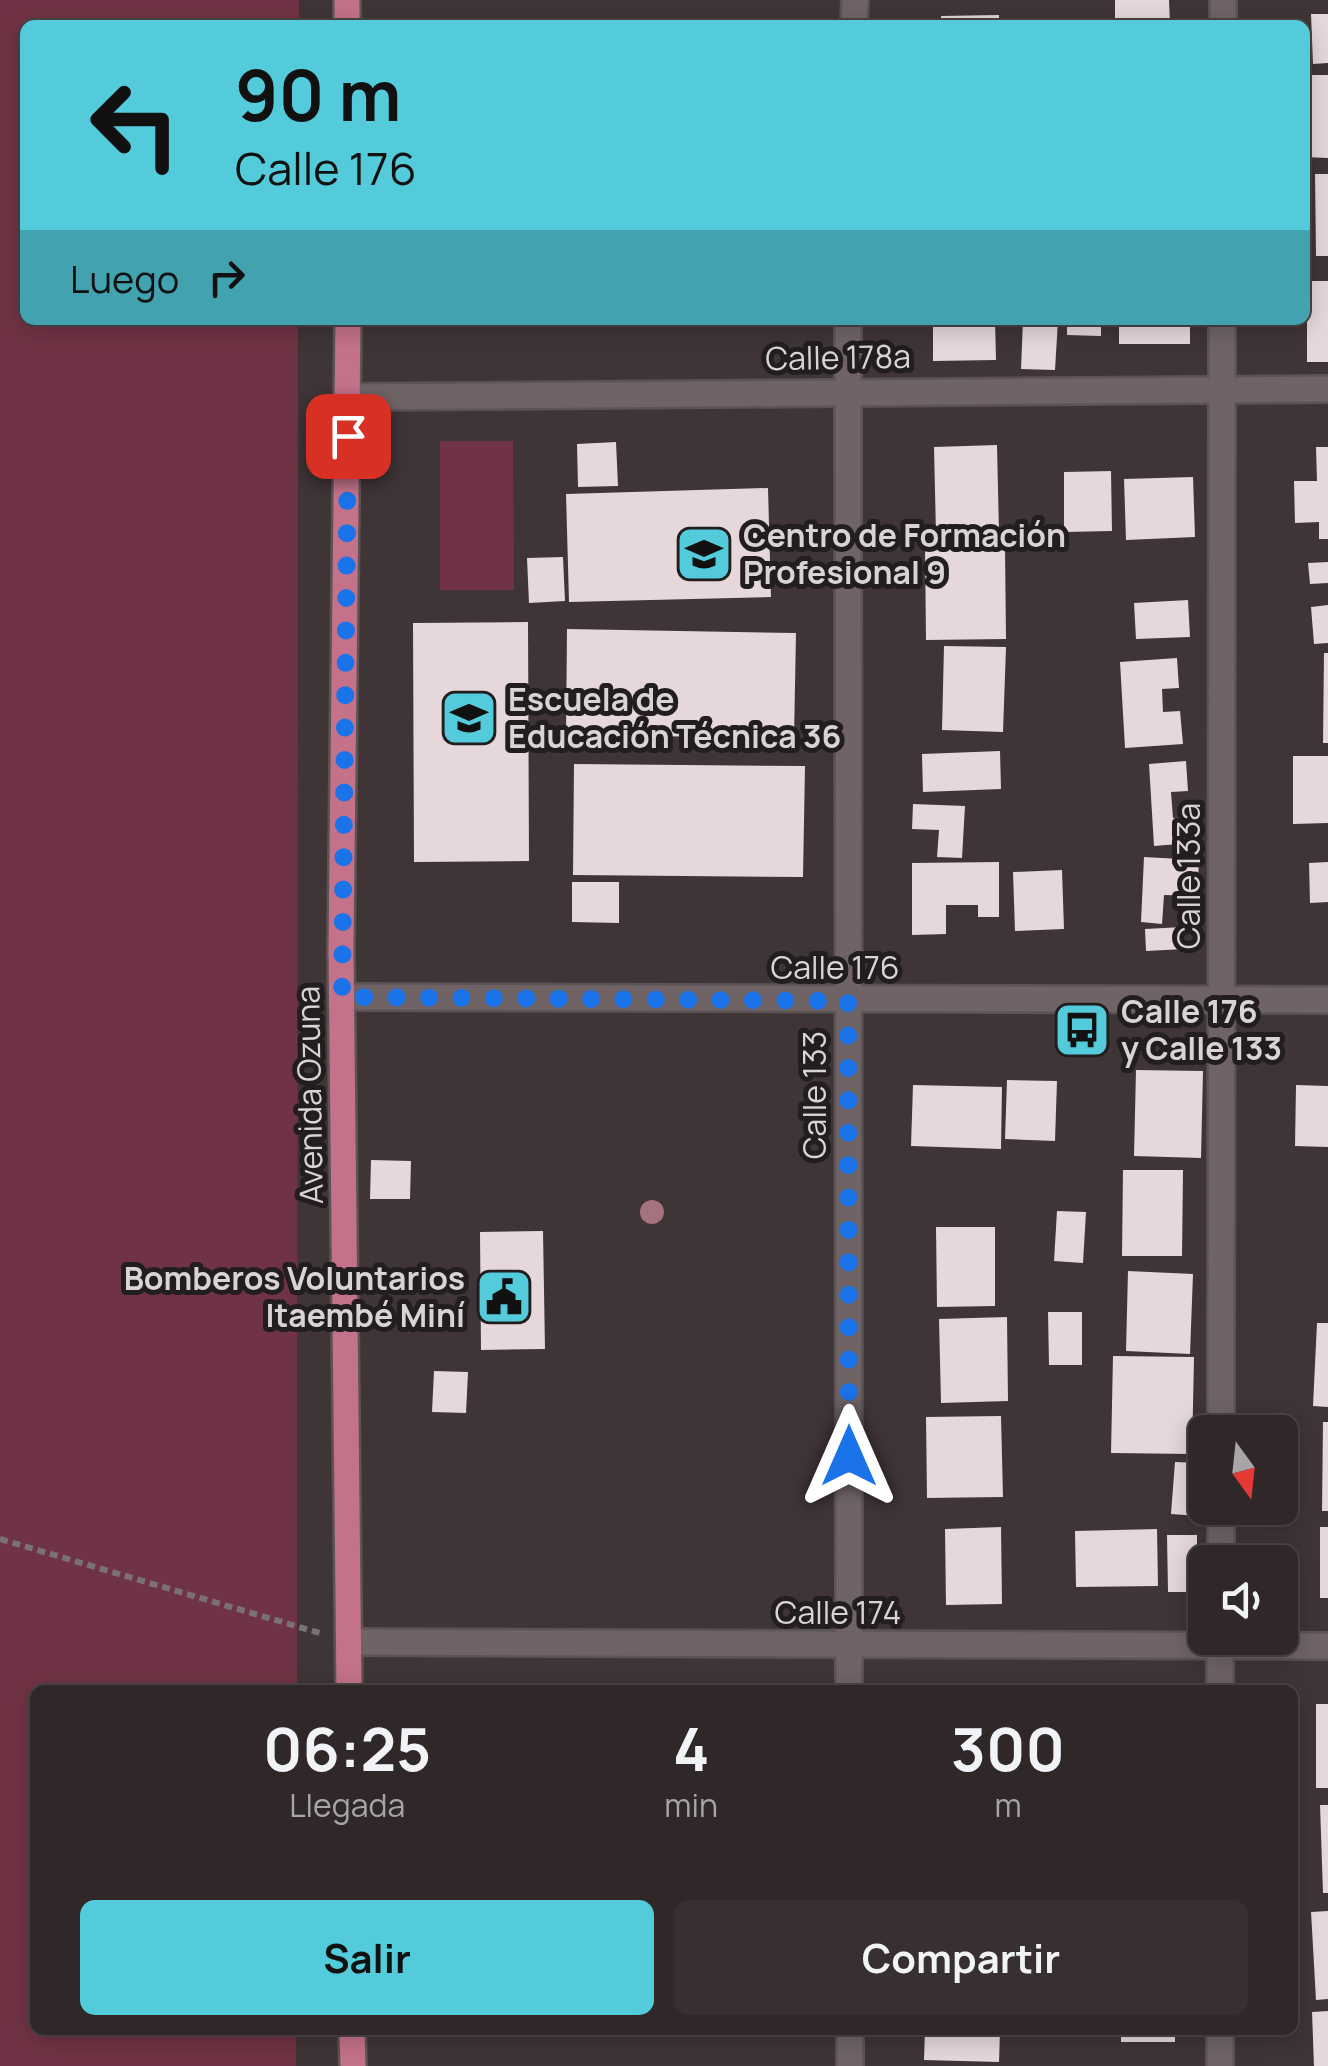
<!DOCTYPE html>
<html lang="es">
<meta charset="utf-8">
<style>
:root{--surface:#2f2728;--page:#372f30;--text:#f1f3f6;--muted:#a7a5a8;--line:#4a4445;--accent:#53cbdb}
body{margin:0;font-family:Manrope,sans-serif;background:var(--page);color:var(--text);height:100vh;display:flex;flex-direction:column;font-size:38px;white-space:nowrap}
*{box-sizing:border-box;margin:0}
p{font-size:32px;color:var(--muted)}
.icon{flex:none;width:55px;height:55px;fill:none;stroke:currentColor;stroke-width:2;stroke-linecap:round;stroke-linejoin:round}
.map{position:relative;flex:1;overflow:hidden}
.panel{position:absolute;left:30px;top:1685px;width:1268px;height:350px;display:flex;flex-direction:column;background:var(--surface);border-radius:15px;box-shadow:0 5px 25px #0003,0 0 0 2px var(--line)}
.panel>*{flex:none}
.guide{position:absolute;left:20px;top:20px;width:1290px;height:305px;border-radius:15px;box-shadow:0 5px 25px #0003,0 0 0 2px var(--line);background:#53cbdb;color:#111;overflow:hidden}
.needle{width:65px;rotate:165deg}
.tools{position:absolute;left:1188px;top:1415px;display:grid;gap:20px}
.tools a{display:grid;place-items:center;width:110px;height:110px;border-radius:15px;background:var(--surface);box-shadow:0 5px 25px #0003,0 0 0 2px var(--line);font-size:50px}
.pin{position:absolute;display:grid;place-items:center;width:85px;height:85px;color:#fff;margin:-42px;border-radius:20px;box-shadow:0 5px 15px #0006}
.me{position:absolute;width:110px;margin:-55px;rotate:0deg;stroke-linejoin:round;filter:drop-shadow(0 0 8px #0008)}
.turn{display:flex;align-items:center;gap:35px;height:210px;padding:0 50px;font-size:45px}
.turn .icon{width:130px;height:130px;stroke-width:2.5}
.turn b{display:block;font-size:70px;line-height:85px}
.then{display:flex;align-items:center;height:95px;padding:0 50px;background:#0003;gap:20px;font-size:38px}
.eta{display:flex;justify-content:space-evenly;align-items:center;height:170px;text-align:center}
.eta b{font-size:60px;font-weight:700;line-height:70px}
.cta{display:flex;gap:20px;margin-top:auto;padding:20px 50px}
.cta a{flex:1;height:115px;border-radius:15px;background:var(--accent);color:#111;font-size:40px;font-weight:700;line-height:115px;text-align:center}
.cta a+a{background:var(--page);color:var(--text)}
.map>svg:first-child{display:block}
.green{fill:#703345}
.building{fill:#e5d7da}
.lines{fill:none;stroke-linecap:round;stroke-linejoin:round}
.minor-casing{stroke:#5c5355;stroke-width:30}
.major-casing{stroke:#5c5355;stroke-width:30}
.path{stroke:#7a7173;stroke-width:6;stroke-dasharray:8 5;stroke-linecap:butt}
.minor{stroke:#6f6366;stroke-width:25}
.major{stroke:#c3728a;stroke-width:25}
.tree{fill:#a5727f}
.route{stroke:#1a73e8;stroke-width:18;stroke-dasharray:0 32.4}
.labels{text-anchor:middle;stroke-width:10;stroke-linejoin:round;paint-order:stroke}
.street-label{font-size:32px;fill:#dad3d5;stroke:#221d1e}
.poi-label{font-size:32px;font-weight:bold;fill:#dad3d5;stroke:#221d1e;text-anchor:start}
</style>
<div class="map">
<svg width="1328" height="2066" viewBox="0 0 1328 2066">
<rect width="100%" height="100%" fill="#3f3436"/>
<!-- green -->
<g class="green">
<path d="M0,0H299V25H25V320H298L297,1690H35V2030H296V2066H0Z"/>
<path d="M440,441H513L514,590H440Z"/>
</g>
<!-- building -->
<g class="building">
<path d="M1115,0H1169L1170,25H1115Z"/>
<path d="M1311,14H1328V63L1313,64Z"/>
<path d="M999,15V25H941V16Z"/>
<path d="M1305,75H1328V158L1305,157Z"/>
<path d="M1315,174H1328V256H1316Z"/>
<rect x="1307" y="281" width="21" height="81"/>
<path d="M933,320H995L996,360L933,361Z"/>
<path d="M1023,320H1058L1055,370L1021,369Z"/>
<path d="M1067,320H1101V336L1067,335Z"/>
<rect x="1119" y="320" width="71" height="24"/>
<path d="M616,442L618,486L578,487L577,444Z"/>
<path d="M997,445L999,532L936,534L934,447Z"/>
<path d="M1316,447H1328V539H1319V522L1295,523L1294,481H1317Z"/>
<path d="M1111,471L1112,531L1064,532V472Z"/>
<path d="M1193,477L1195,537L1126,540L1124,479Z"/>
<path d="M768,488L771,597L569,602L566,494Z"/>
<path d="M1005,547L1006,639L926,640L925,548Z"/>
<path d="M563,557L565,601L529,603L527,558Z"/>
<path d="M1328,562V583L1310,584L1308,563Z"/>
<path d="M1188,600L1190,637L1136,639L1134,603Z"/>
<path d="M1328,605V643L1314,644L1311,607Z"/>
<path d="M528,622L529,861L414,862L413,623Z"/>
<path d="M567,629L796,633L794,738L566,735Z"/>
<path d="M944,646L1006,647L1003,732L942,730Z"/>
<path d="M1324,653H1328V743H1323Z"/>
<path d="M1177,658L1179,688L1162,689L1163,712L1180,711L1183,744L1125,748L1120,662Z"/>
<path d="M1000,751L1001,789L923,792L922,754Z"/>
<path d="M1293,756H1328V823L1293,824Z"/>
<path d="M1186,761L1188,791L1171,792L1173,818L1190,817L1191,843L1154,846L1149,764Z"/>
<path d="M574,764L805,766L803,877L573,875Z"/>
<path d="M913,804L965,806L962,858L937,857L939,830L912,829Z"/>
<path d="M1144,857L1199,860L1197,896L1164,895L1162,924L1141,922Z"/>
<path d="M999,862V917H978V905H946V934L912,935V863Z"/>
<path d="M1328,862V902L1310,903L1309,863Z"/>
<path d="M1062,870L1064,929L1015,931L1013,872Z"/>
<path d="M572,882H619V923L572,922Z"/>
<path d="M1183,927L1185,949L1146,951L1145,929Z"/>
<path d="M1136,1070L1203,1071L1201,1158L1134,1156Z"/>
<path d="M1007,1080L1057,1081L1055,1141L1005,1139Z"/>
<path d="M913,1085L1002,1087L1001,1149L911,1146Z"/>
<path d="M1296,1085L1328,1086V1147L1295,1146Z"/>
<path d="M371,1160L411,1161L410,1199H370Z"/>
<path d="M1123,1170H1183L1182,1256H1122Z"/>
<path d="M1057,1211L1086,1212L1083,1263L1054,1261Z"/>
<path d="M936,1227H995V1306L937,1307Z"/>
<path d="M543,1231L545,1349L481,1350L480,1232Z"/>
<path d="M1128,1271L1193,1274L1190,1354L1126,1351Z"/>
<path d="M1048,1312H1082V1365H1049Z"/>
<path d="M1007,1317L1008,1401L941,1403L939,1319Z"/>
<path d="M1317,1323H1328V1407L1313,1406Z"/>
<path d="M1113,1356L1194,1357L1192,1454L1111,1453Z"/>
<path d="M434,1371L468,1372L466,1413L432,1412Z"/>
<path d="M1001,1416L1003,1497L927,1498L926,1417Z"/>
<path d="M1323,1422H1328V1511H1322Z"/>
<path d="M1175,1462L1203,1463L1199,1516L1171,1514Z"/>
<path d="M1001,1527L1002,1604L946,1605L945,1529Z"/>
<rect x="1320" y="1527" width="8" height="71"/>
<path d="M1157,1529L1158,1586L1076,1587L1075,1531Z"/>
<path d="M1167,1535H1197V1592H1168Z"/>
<rect x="1316" y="1704" width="12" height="84"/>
<path d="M1320,1805H1328V1893H1323Z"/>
<path d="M1328,1911V1999L1316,2000L1311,1912Z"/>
<path d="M1328,2011V2066H1314L1312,2012Z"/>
<path d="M925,2030H1000L999,2062L924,2060Z"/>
<rect x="1121" y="2030" width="54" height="12"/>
</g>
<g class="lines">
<!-- minor casing -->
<g class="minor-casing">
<g id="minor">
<path d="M854,25L855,0"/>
<path d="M1223,25V0"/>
<path d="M848,320L849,1690"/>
<path d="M349,397L1328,389"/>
<path d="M342,997L1328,1000"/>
<path d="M1221,1432L1222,320"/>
<path d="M1221,1562V1508"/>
<path d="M349,1642L1328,1646"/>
<path d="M1220,1690V1638"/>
<path d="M850,2030V2066"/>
<path d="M1220,2066V2030"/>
</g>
</g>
<!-- major casing -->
<g class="major-casing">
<g id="major">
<path d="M347,0V25"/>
<path d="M348,320L341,949L349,1690"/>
<path d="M352,2030L353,2066"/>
</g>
</g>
<!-- path -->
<path class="path" d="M0,1539L323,1634"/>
<!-- minor -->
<use href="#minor" class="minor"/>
<!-- major -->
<use href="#major" class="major"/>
</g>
<!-- trees -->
<circle class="tree" cx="652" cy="1212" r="12"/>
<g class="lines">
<!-- route -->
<path class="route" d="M348,436L342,997L848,1001L849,1456"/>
</g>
<!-- icons -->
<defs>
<g id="school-square" transform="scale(2.875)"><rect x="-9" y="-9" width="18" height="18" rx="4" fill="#53cbdb" stroke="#221d1e"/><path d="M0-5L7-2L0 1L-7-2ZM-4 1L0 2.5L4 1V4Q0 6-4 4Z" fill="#111"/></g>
<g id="bus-square" transform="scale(2.875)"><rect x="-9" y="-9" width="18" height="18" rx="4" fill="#53cbdb" stroke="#221d1e"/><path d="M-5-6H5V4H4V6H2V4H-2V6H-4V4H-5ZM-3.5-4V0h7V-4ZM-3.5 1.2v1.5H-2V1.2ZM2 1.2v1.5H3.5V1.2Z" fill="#111"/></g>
<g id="civic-square" transform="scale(2.875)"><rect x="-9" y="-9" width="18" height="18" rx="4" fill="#53cbdb" stroke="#221d1e"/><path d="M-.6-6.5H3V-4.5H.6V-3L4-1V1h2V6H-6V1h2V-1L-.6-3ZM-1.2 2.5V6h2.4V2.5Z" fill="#111"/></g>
</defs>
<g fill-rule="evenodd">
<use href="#school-square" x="704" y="554"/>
<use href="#school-square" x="469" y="718"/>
<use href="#bus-square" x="1082" y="1030"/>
<use href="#civic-square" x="504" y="1297"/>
</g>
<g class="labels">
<!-- street labels -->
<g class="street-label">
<text transform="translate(838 358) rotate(-1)" y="11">Calle 178a</text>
<text transform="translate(1189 876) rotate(-90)" y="11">Calle 133a</text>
<text x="835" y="979">Calle 176</text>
<text transform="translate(310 1095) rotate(-91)" y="11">Avenida Ozuna</text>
<text transform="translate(815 1095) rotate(-90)" y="11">Calle 133</text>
<text x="838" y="1624">Calle 174</text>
</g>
<!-- poi labels -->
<g class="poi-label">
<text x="743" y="547">Centro de Formación<tspan x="743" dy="37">Profesional 9</tspan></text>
<text x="508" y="711">Escuela de<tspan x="508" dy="37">Educación Técnica 36</tspan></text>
<text x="1121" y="1023">Calle 176<tspan x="1121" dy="37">y Calle 133</tspan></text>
<text x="465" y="1290" text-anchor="end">Bomberos Voluntarios<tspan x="465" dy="37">Itaembé Miní</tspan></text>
</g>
</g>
</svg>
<div class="tools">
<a><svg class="needle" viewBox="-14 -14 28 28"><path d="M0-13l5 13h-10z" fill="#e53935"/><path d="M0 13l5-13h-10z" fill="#a7a5a8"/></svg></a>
<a><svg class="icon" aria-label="sound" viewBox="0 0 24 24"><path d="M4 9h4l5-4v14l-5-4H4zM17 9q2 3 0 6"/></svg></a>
</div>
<div class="pin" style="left:348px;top:436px;background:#d93025"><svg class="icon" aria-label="arrive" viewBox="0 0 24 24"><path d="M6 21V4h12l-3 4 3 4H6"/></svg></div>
<svg class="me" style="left:849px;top:1456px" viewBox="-20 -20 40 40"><path d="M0-17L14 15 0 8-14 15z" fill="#1a73e8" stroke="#fff" stroke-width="4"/></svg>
<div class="guide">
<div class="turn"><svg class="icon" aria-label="left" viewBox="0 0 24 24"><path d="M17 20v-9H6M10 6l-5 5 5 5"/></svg><div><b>90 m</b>Calle 176</div></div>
<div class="then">Luego<svg class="icon" aria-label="right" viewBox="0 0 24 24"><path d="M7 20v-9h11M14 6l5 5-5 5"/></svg></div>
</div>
<section class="panel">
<div class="eta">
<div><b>06:25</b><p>Llegada</p></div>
<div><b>4</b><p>min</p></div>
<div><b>300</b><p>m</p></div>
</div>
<div class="cta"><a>Salir</a><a>Compartir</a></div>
</section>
</div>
